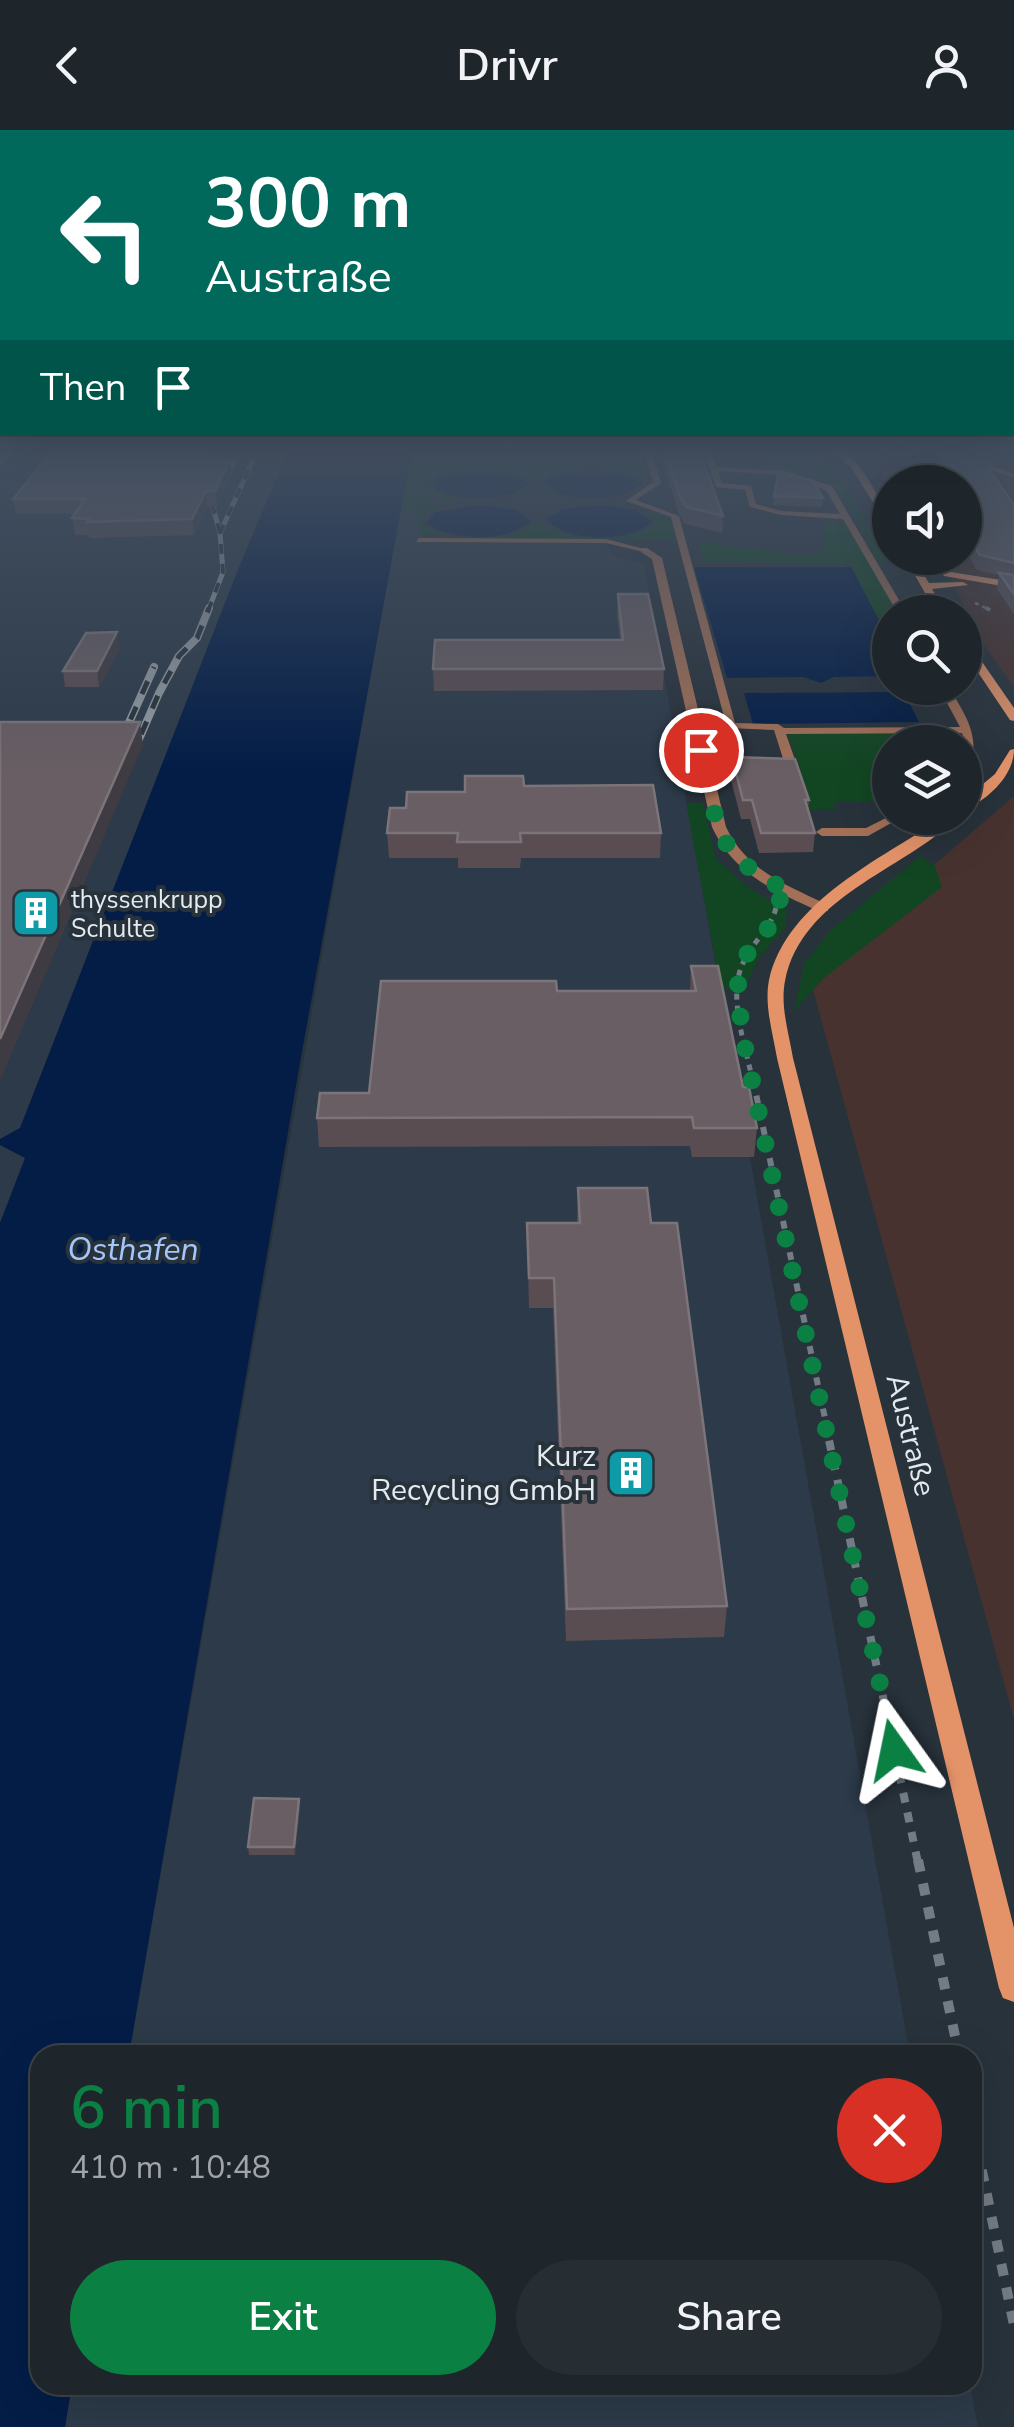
<!DOCTYPE html>
<meta charset="utf-8">
<style>
:root{--surface:#1e262c;--page:#262e34;--text:#f1f3f6;--muted:#a1a5a9;--line:#3c4348;--accent:#0b8043}
body{margin:0;font-family:"Nunito Sans",sans-serif;background:var(--page);color:var(--text);height:100vh;display:flex;flex-direction:column;font-size:38px;white-space:nowrap}
*{box-sizing:border-box;margin:0}
p{font-size:32px;color:var(--muted)}
.icon{flex:none;width:55px;height:55px;fill:none;stroke:currentColor;stroke-width:2;stroke-linecap:round;stroke-linejoin:round}
.map{position:relative;flex:1;overflow:hidden}
.sheet{position:absolute;left:30px;top:1915px;width:952px;height:350px;display:flex;flex-direction:column;background:var(--surface);border-radius:30px;box-shadow:0 10px 40px #0002,0 0 0 2px var(--line)}
.sheet>*{flex:none}
.hud{position:absolute;left:0px;top:0px;width:1015px;height:305px;box-shadow:0 10px 40px #0002,0 0 0 2px var(--line);background:#00695c;color:#fff;overflow:hidden}
.tools{position:absolute;left:872px;top:335px;display:grid;gap:20px}
.tools a{display:grid;place-items:center;width:110px;height:110px;border-radius:50%;background:var(--surface);box-shadow:0 10px 40px #0002,0 0 0 2px var(--line);font-size:50px}
.pin{position:absolute;display:grid;place-items:center;width:85px;height:85px;color:#fff;margin:-42px;border:5px solid #fff;border-radius:50%;box-shadow:0 2px 10px #0007}
.me{position:absolute;width:110px;margin:-55px;rotate:348deg;stroke-linejoin:round;filter:drop-shadow(0 0 8px #0008)}
.turn{display:flex;align-items:center;gap:35px;height:210px;padding:0 40px;font-size:45px}
.turn .icon{width:130px;height:130px;stroke-width:2.5}
.turn b{display:block;font-size:70px;line-height:85px}
.then{display:flex;align-items:center;height:95px;padding:0 40px;background:#0003;gap:20px;font-size:38px}
.round{display:grid;place-items:center;flex:none;width:105px;height:105px;border-radius:52px;background:var(--page)}
.head{display:flex;align-items:center;justify-content:space-between;height:170px;padding:0 40px}
h1{font-size:60px;font-weight:600;line-height:75px;color:var(--accent)}
.cta{display:flex;gap:20px;margin-top:auto;padding:20px 40px}
.cta a{flex:1;height:115px;border-radius:60px;background:var(--accent);color:#fff;font-size:40px;font-weight:600;line-height:115px;text-align:center}
.cta a+a{background:var(--page);color:var(--text)}
header{display:flex;justify-content:space-between;align-items:center;height:130px;padding:0 40px;background:var(--surface);font-size:45px;font-weight:600}
.map>svg:first-child{display:block}
.commercial{fill:#47322f}
.built{fill:#2c3a49}
.green{fill:#124622}
.water{fill:#031d47}
.lines{fill:none;stroke-linecap:round;stroke-linejoin:round}
.path-far5{stroke:#737c84;stroke-width:2.5;stroke-dasharray:4 4;stroke-linecap:butt}
.path-far4{stroke:#737c84;stroke-width:4;stroke-dasharray:5 5;stroke-linecap:butt}
.path-far3{stroke:#737c84;stroke-width:5;stroke-dasharray:6 6;stroke-linecap:butt}
.path-far2{stroke:#737c84;stroke-width:6;stroke-dasharray:8 8;stroke-linecap:butt}
.path-far1{stroke:#737c84;stroke-width:8;stroke-dasharray:10 10;stroke-linecap:butt}
.path{stroke:#737c84;stroke-width:10;stroke-dasharray:12 12;stroke-linecap:butt}
.lane{fill:#a37057;fill-rule:evenodd}
.street{fill:#a37057;fill-rule:evenodd}
.secondary{fill:#e49369;fill-rule:evenodd}
.rail-far1-casing{stroke:#949ca3;stroke-width:5}
.rail-casing{stroke:#949ca3;stroke-width:8}
.rail-far1{stroke:#28323b;stroke-width:4;stroke-dasharray:10;stroke-linecap:butt}
.rail{stroke:#28323b;stroke-width:5;stroke-dasharray:14;stroke-linecap:butt}
.wall{fill:#594d52}
.shaded-wall{fill:#3f3b42}
.building{fill:#685e63;stroke:#7b7479;stroke-width:2.5}
.route{stroke:#0b8043;stroke-width:18;stroke-dasharray:0 32.4}
.labels{text-anchor:middle;stroke-width:8;stroke-linejoin:round;paint-order:stroke}
.far-poi-label{font-size:25px;fill:#e3eaf0;stroke:#28323b;text-anchor:start}
.street-label{font-size:30px;fill:#e3eaf0;stroke:#28323b}
.poi-label{font-size:30px;fill:#e3eaf0;stroke:#28323b;text-anchor:end}
.water-label{font-size:32px;font-style:italic;fill:#a4c6fa;stroke:#28323b}
</style>
<header><svg class="icon" aria-label="back" viewBox="0 0 24 24"><path d="M15 5l-7 7 7 7"/></svg>Drivr<svg class="icon" aria-label="person" viewBox="0 0 24 24"><circle cx="12" cy="8" r="4"/><path d="M4 21q1-7 8-7t8 7"/></svg></header>
<div class="map">
<svg width="1014" height="2297" viewBox="0 0 1014 2297">
<rect width="100%" height="100%" fill="#28323b"/>
<!-- commercial -->
<g class="commercial">
<path d="M860,319H1014V557L979,508L942,428H965V352H890V360L871,327Z"/>
<path d="M1014,666V1589L813,860L825,829Z"/>
</g>
<!-- built -->
<g class="built">
<path d="M0,319H289L237,442L20,999L0,1009Z"/>
<path d="M400,379L422,380L421,413H606L610,422L619,428L644,433L910,1925H129Z"/>
<path d="M0,1015L26,1027L0,1093Z"/>
<path d="M72,2255H970L978,2297H65Z"/>
</g>
<!-- green -->
<g class="green">
<path d="M412,319H640L648,351C622,336 561,329 539,353L510,342L481,339L440,343L425,351L426,358L461,369L442,373L440,366H430L429,378L451,376L428,382L420,391C437,414 494,409 520,402C528,399 534,394 540,392C561,411 637,415 656,393L650,384L671,390L677,410L454,409L419,402L416,380H406L399,386Z"/>
<path d="M761,319C776,319 795,316 809,319C838,326 874,409 888,435L877,430C865,408 854,381 838,362C811,331 753,342 718,335L716,331L768,333L765,326L715,328L712,321L762,324Z"/>
<path d="M832,391L849,395L898,482H890V511L850,434L704,431L698,411L806,426L817,424L825,416L821,394Z"/>
<path d="M787,604H924L961,612H890V671L834,672L835,679H804L794,651L803,646Z"/>
<path d="M686,673H703L716,729L749,758L787,780L785,798L759,827L745,858L721,859Z"/>
<path d="M920,726L935,736L942,757L824,848L794,881L804,834L830,801Z"/>
</g>
<!-- water -->
<g class="water">
<path d="M289,319H412L301,927L129,1925H40V2255H72L65,2297H0V1093L25,1028L0,1015V1009L20,998L237,442Z"/>
<path d="M594,340L628,345L642,354C624,373 559,374 543,352L559,343Z"/>
<path d="M483,341L516,345L529,354C507,374 454,372 430,356L439,346Z"/>
<path d="M482,375L517,380L531,391C509,413 450,411 426,393L435,382Z"/>
<path d="M600,375L636,380L652,391C634,413 563,413 547,389L563,379Z"/>
<path d="M694,437H851L890,511V546L834,547L821,553L803,547L727,548Z"/>
<path d="M900,562L904,563L919,592L753,594L744,563Z"/>
</g>
<g class="lines">
<!-- path-far5 -->
<g class="path-far5">
<path d="M867,325H895"/>
<path d="M975,473L990,480"/>
</g>
<!-- path-far4 -->
<path class="path-far4" d="M986,478L990,480"/>
<!-- path-far3 -->
<path class="path-far3" d="M753,952C746,918 727,866 743,833C752,812 770,800 776,778"/>
<!-- path-far2 -->
<path class="path-far2" d="M753,950L826,1293"/>
<!-- path-far1 -->
<path class="path-far1" d="M825,1291L918,1733"/>
<!-- path -->
<g class="path">
<path d="M918,1730L959,1925"/>
<path d="M972,1993L1014,2195"/>
</g>
<!-- lane -->
<g class="lane">
<path d="M644,319H651L661,353L636,370L679,386L735,593L778,594L784,598L960,597L939,558H949C964,582 982,608 969,636L965,637V612L962,603L786,604L799,641L793,644L787,641L774,600L727,598L671,387L626,371L653,352Z"/>
<path d="M703,319H710L716,337L785,341L832,356L906,482H897L843,389L781,385L750,377L745,360L716,357ZM718,341L784,345L826,360L840,384L781,381L756,374L751,356L722,353Z"/>
<path d="M932,319H943L1014,344V348Z"/>
<path d="M419,408L606,409L648,420L644,422L606,413L416,412Z"/>
<path d="M890,686L900,688L868,706H822L816,702L822,698H866Z"/>
</g>
<!-- street -->
<g class="street">
<path d="M7,319H16L0,335V328Z"/>
<path d="M641,418H647L662,428L726,697C747,741 786,755 828,775V781H818C773,760 734,744 712,697L652,429L641,422Z"/>
</g>
<!-- secondary -->
<g class="secondary">
<path d="M829,319C859,319 876,366 890,388V399L850,336Z"/>
<path d="M905,428H913L929,453L963,452L968,455L932,459L946,482H936Z"/>
<path d="M921,428H931L950,442L1014,452V458L944,446Z"/>
<path d="M965,512L969,513L1014,578V591L1010,590L965,523Z"/>
<path d="M1014,619C1014,646 988,669 965,680V669L995,644L1010,620Z"/>
<path d="M942,688H957C902,741 802,766 785,851C780,876 789,904 793,928L1014,1798V1872L1003,1868L999,1858L777,928C773,904 764,875 769,850C787,771 881,729 942,688Z"/>
</g>
<!-- rail-far1 casing -->
<g class="rail-far1-casing">
<g id="rail-far1">
<path d="M220,403L213,377L240,319"/>
<path d="M208,481L223,442L220,403L258,319"/>
</g>
</g>
<!-- rail casing -->
<g class="rail-casing">
<g id="rail">
<path d="M119,615L154,537"/>
<path d="M130,630L159,563L179,526L197,508L209,478"/>
</g>
</g>
<!-- rail-far1 -->
<use href="#rail-far1" class="rail-far1"/>
<!-- rail -->
<use href="#rail" class="rail"/>
</g>
<!-- wall -->
<g class="wall">
<path d="M659,319H699L723,386L722,403L685,394L678,382Z"/>
<path d="M940,319L1014,375V484L997,459L999,445L977,440L965,419V352H931L932,346H948L938,332Z"/>
<path d="M213,330H230L231,345L217,377H207L194,405L89,408V405H75L72,388L75,384H16L13,369Z"/>
<path d="M774,366L823,368L822,377L773,375Z"/>
<path d="M618,464L664,539L663,560L434,561L433,539L620,510L617,484Z"/>
<path d="M120,518L99,557H65L63,541Z"/>
<path d="M732,627L809,670L808,681L815,703L813,722L759,723L750,689H741L730,646Z"/>
<path d="M524,656L661,703L660,728H521L520,738H458V728H389L387,703L406,678L465,662Z"/>
<path d="M691,836L743,957L757,998L754,1027H692L690,1016L319,1017L317,988L369,963L557,861H690Z"/>
<path d="M578,1058L651,1093L727,1476L724,1507L566,1511L553,1178H529L527,1093H577Z"/>
<path d="M299,1669L300,1677L295,1725H249L248,1717Z"/>
</g>
<!-- shaded-wall -->
<g class="shaded-wall">
<path d="M210,319H216L209,345L207,330Z"/>
<path d="M230,330L231,345L217,377L215,361Z"/>
<path d="M206,361L207,377L194,405L192,389Z"/>
<path d="M117,502L120,518L99,557L97,541Z"/>
<path d="M140,592L143,615L0,951V909Z"/>
<path d="M299,1669L300,1677L295,1725L294,1717Z"/>
</g>
<!-- building -->
<g class="building">
<path d="M54,319H210L207,330H230L215,361H206L192,389L87,392L89,389L72,388L85,369H13Z"/>
<path d="M665,319H699L723,386L686,377L679,365Z"/>
<path d="M940,319H961L980,326L1014,375V433L980,425L965,401V352H936L932,346H960Z"/>
<path d="M778,345L812,350L823,368L774,366Z"/>
<path d="M999,443L1014,445V464Z"/>
<path d="M618,464H648L664,539H433L435,510H623Z"/>
<path d="M117,502L97,541H63L86,503Z"/>
<path d="M0,592H140L0,909Z"/>
<path d="M732,627L795,629L809,670H805L815,703H761L752,670H743Z"/>
<path d="M465,646H523L524,656L653,655L661,703H520L521,712H457L458,703H387L390,678H406L407,662H465Z"/>
<path d="M691,836H718L743,957H749L757,998H694L692,987L317,988L320,963H369L381,851H556L557,861H696Z"/>
<path d="M578,1058H647L651,1093H677L727,1476L567,1479L554,1148H529L527,1093H580Z"/>
<path d="M254,1668L299,1669L294,1717H248Z"/>
</g>
<!-- sky -->
<linearGradient id="sky" x2="0" y2="1"><stop stop-color="#161c20"/><stop offset="0.5" stop-color="#424f60"/><stop offset="1" stop-color="#424f60" stop-opacity="0"/></linearGradient>
<rect width="1014" height="641" fill="url(#sky)"/>
<g class="lines">
<!-- route -->
<path class="route" d="M701,620C720,703 711,723 792,763L776,772C772,811 747,812 740,840C735,858 741,884 742,903L894,1620"/>
</g>
<!-- icons -->
<defs>
<g id="building-square" transform="scale(2.5)"><rect x="-9" y="-9" width="18" height="18" rx="4" fill="#0f9aa8" stroke="#28323b"/><path d="M-4-6H4V6H1V3H-1V6H-4ZM-2.5-4.3h1.7v1.8h-1.7ZM.8-4.3h1.7v1.8H.8ZM-2.5-1h1.7V.8h-1.7ZM.8-1h1.7V.8H.8Z" fill="#fff"/></g>
</defs>
<g fill-rule="evenodd">
<use href="#building-square" x="36" y="783"/>
<use href="#building-square" x="631" y="1343"/>
</g>
<g class="labels">
<!-- far-poi labels -->
<g class="far-poi-label">
<text x="71" y="778">thyssenkrupp<tspan x="71" dy="29">Schulte</tspan></text>
</g>
<!-- street labels -->
<g class="street-label">
<text transform="translate(911 1305) rotate(76)" y="10">Austraße</text>
</g>
<!-- poi labels -->
<g class="poi-label">
<text x="596" y="1336">Kurz<tspan x="596" dy="34">Recycling GmbH</tspan></text>
</g>
<!-- water labels -->
<g class="water-label">
<text x="133" y="1130">Osthafen</text>
</g>
</g>
</svg>
<div class="tools">
<a><svg class="icon" aria-label="sound" viewBox="0 0 24 24"><path d="M4 9h4l5-4v14l-5-4H4zM17 9q2 3 0 6"/></svg></a>
<a><svg class="icon" aria-label="search" viewBox="0 0 24 24"><circle cx="10" cy="10" r="6"/><path d="M15 15l6 6"/></svg></a>
<a><svg class="icon" aria-label="layers" viewBox="0 0 24 24"><path d="M12 4l9 5-9 5-9-5zM3 14l9 5 9-5"/></svg></a>
</div>
<div class="pin" style="left:701px;top:620px;background:#d93025"><svg class="icon" aria-label="arrive" viewBox="0 0 24 24"><path d="M6 21V4h12l-3 4 3 4H6"/></svg></div>
<svg class="me" style="left:894px;top:1620px" viewBox="-20 -20 40 40"><path d="M0-17L14 15 0 8-14 15z" fill="#0b8043" stroke="#fff" stroke-width="4"/></svg>
<div class="hud">
<div class="turn"><svg class="icon" aria-label="left" viewBox="0 0 24 24"><path d="M17 20v-9H6M10 6l-5 5 5 5"/></svg><div><b>300 m</b>Austraße</div></div>
<div class="then">Then<svg class="icon" aria-label="arrive" viewBox="0 0 24 24"><path d="M6 21V4h12l-3 4 3 4H6"/></svg></div>
</div>
<section class="sheet">
<div class="head"><div><h1>6 min</h1><p>410 m · 10:48</p></div><a class="round" style="background:#d93025;color:#fff"><svg class="icon" aria-label="close" viewBox="0 0 24 24"><path d="M6 6l12 12M18 6L6 18"/></svg></a></div>
<div class="cta"><a>Exit</a><a>Share</a></div>
</section>
</div>
